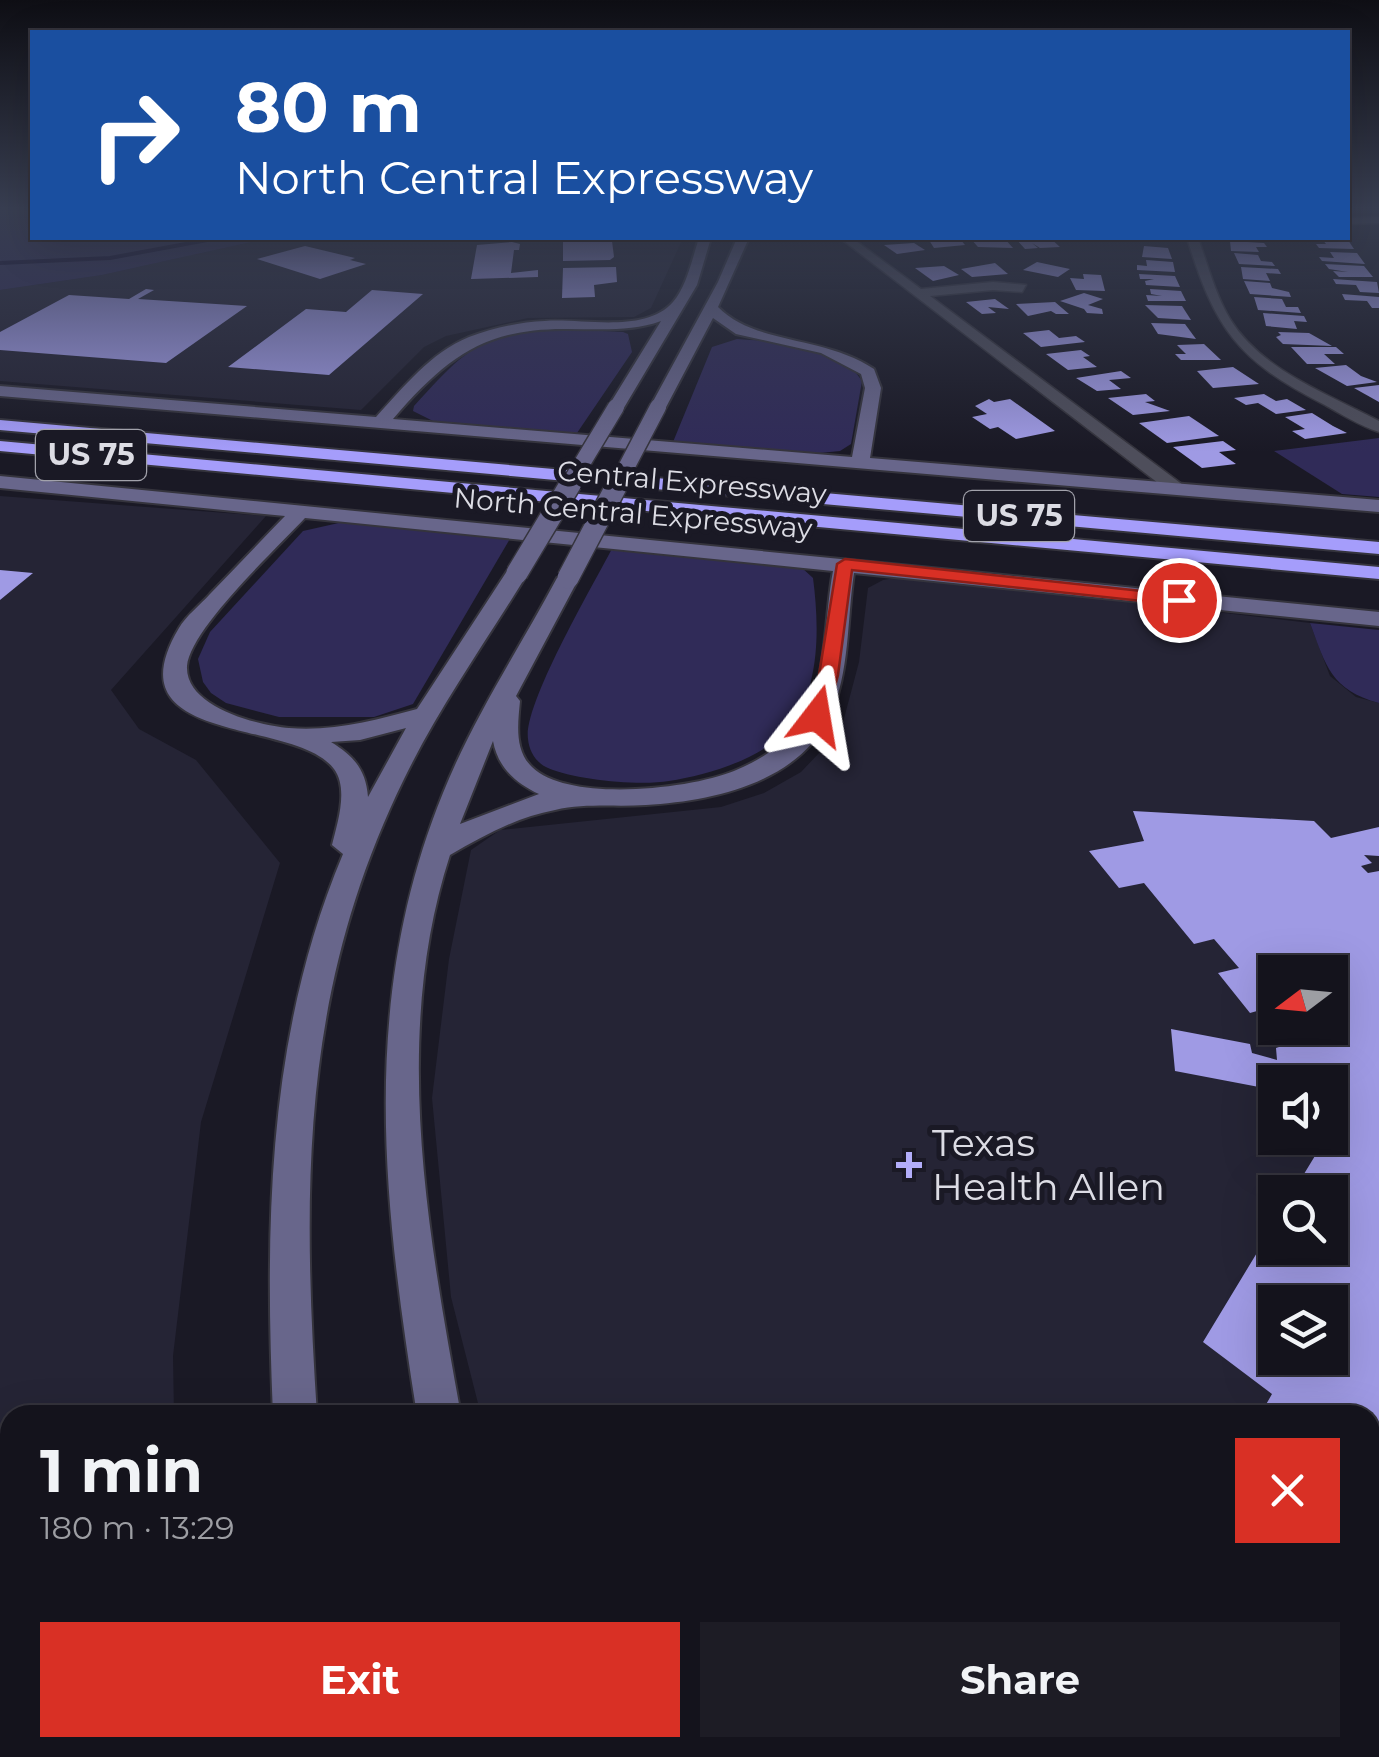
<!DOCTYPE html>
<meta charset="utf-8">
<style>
:root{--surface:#14131c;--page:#1d1c25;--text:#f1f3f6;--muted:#9d9ea3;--line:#33323b;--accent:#d93025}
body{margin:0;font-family:Montserrat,sans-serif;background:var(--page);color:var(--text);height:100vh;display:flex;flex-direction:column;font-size:38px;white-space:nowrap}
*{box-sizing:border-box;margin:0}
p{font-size:32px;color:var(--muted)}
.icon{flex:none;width:55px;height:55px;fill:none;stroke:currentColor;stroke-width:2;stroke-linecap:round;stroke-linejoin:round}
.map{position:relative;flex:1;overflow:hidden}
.side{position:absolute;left:0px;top:1405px;width:1380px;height:352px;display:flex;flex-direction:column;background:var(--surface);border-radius:30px 30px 0 0;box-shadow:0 10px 40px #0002,0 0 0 2px var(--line)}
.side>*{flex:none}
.hud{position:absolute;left:30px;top:30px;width:1320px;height:210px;border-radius:0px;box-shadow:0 10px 40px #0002,0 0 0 2px var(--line);background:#1a4fa0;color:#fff;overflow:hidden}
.needle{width:65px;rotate:254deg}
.fabs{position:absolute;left:1258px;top:955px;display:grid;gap:20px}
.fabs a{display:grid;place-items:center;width:90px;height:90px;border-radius:0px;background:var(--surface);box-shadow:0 10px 40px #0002,0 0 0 2px var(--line);font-size:50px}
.pin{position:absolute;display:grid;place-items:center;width:85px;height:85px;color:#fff;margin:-42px;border:5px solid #fff;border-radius:50%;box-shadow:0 2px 10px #0007}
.me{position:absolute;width:110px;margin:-55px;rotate:14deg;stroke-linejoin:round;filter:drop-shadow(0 0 8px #0008)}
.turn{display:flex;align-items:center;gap:35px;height:210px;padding:0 40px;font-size:45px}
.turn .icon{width:130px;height:130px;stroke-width:2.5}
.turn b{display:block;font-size:70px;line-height:85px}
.round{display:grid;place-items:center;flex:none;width:105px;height:105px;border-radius:0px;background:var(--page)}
.summary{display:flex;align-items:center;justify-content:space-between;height:170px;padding:0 40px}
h1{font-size:60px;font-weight:700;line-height:75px}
.action{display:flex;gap:20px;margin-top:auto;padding:20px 40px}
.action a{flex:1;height:115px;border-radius:0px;background:var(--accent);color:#fff;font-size:40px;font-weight:700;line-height:115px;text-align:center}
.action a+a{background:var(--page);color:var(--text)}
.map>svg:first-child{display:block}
.built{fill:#252435;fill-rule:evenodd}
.green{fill:#302b58}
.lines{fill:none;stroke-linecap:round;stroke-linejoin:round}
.stream{stroke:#090028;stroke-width:4}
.building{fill:#9f9ae4;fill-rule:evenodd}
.street-casing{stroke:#35343d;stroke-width:3}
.secondary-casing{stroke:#35343d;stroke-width:4}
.highway-casing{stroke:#35343d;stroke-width:4}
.street{fill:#4e4e5b;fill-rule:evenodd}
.secondary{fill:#68668b;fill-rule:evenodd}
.highway{fill:#a59dfb;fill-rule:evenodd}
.secondary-bridge-far1-casing{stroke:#35343d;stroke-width:19;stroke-linecap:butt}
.secondary-bridge-casing{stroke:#35343d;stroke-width:24;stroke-linecap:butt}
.secondary-bridge-far1{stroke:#68668b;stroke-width:16}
.secondary-bridge{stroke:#68668b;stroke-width:21}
.route{fill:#d93025;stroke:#8d1f18;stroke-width:2.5}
.poi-dot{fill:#b2adf9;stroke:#1a1925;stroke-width:4}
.labels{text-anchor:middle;stroke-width:10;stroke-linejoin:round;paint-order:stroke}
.far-street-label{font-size:28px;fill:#dcdce4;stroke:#1a1925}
.shield{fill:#1a1925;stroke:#a2a2ab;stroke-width:2.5}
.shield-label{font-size:30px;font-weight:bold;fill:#dcdce4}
.near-poi-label{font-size:38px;fill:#dcdce4;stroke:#1a1925;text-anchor:start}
</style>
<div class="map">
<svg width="1379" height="1757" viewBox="0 0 1379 1757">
<rect width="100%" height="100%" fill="#1a1925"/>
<!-- built -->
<g class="built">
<path d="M269,238H683L651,308L634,317L528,318L446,336L424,347L361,410L0,381V290L102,275Z"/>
<path d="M0,496L266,516L111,690L139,729L196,760L280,863L201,1122L173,1356L174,1415H10V1748H198L199,1757H0Z"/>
<path d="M907,576L1310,623L1330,676L1356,697L1379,703V1757H596L593,1748H1370V1415H481L451,1297L432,1098L449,959L471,850L500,830L721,807L764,793L801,772L841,730L859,662L868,588L883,580ZM1275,972H1330V1028H1275ZM1275,1082H1330V1138H1275ZM1275,1192H1330V1248H1275ZM1275,1302H1330V1358H1275Z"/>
</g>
<!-- green -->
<g class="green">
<path d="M32,206V238H269L102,275L0,290V207Z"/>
<path d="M543,328L623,332L628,334L632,352L577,433L433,421L413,411L414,406C459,357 474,337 543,328Z"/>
<path d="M737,339C778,342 838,343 862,381L851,444L840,451L820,453L673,442L712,347Z"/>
<path d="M1379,438V497L1342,494L1274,451Z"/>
<path d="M352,520L511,537L413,704L374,717H279L226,703L211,693L203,682L198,659L210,632L303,531Z"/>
<path d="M614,545L801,567L813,578C819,624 821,685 791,725C766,758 708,775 669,781C639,786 576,780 548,768C536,763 529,751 528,739C523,704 595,582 614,545Z"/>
<path d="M1310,623L1379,630V703C1331,690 1326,666 1310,623Z"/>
</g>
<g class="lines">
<!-- stream -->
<path class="stream" d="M0,263L110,258L218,238"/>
</g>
<!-- building -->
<g class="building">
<path d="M608,238L612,241L614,257L610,260L563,261V239Z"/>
<path d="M1004,238L1013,248L978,247L971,239Z"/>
<path d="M1015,238H1050L1060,247L1040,248L1032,243L1038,248L1025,249Z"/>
<path d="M960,239L965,245L934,248L929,240Z"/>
<path d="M1322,239L1348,240L1354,249L1319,248L1316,244H1326Z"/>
<path d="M1230,241L1264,243L1267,247H1256L1259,252L1231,251Z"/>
<path d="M512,242L520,244L519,250H514L511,273L538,270V277L471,279L477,245Z"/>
<path d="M914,243L925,250L897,254L884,245Z"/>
<path d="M305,246L355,258L350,260L366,264L320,279L257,259Z"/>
<path d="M1144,246L1168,248L1172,259L1142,257Z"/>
<path d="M1330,252L1357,253L1365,264L1322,261L1319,257L1334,258Z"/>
<path d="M1234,253L1258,255L1261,261L1272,262L1275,266L1239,264Z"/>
<path d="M1146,260L1173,262L1175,272L1137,270V265L1147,266Z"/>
<path d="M1037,262L1051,265L1070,269L1058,277L1023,270Z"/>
<path d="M995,263L1008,274L972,277L961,269Z"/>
<path d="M1325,264L1364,266L1373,277H1339L1333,271L1348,272L1329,269Z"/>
<path d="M944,266L959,275L933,281L915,268Z"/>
<path d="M616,267L617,282L594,285L595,297L562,298L563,268Z"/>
<path d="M1241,267L1278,269L1281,274L1266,273L1270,281L1243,279Z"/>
<path d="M1083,274L1101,275L1105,291L1076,290L1070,278L1084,279Z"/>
<path d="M1139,274L1175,276L1180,287L1146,285L1145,281L1154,279H1140Z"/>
<path d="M1333,279L1377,282L1379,293L1360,292L1356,285L1336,284Z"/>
<path d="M1244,281L1270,283L1272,288L1289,292L1291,297L1250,294Z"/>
<path d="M146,289L154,290L138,299L247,306L166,363L0,350V332L69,295L129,299Z"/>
<path d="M1150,289L1181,291L1186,301H1148L1146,295L1162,296L1151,294Z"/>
<path d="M372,290L423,294L329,375L228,367L306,309L346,312Z"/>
<path d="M1084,293L1103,299L1088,305L1102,309L1103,314L1087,313L1084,309L1060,301Z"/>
<path d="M1342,294L1379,297V308H1372L1367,301L1345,300Z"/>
<path d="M1254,297L1282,299L1286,307H1298L1301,313L1258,310Z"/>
<path d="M995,299L1009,309L988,307L996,313L982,314L966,302Z"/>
<path d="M1055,302L1069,314H1056L1051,311L1028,316L1016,304Z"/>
<path d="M1145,305L1182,306L1191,320L1158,318Z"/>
<path d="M1263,313L1304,316L1307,322L1294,321L1297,329L1266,326Z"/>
<path d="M1151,323L1185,324L1196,339L1158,334Z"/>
<path d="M1049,330L1059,338L1076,336L1085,342L1041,347L1023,333Z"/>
<path d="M1278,332L1309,333L1332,346L1283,344L1276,337L1281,335Z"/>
<path d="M1204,344L1221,360H1181L1175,354H1186L1177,345Z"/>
<path d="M1291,347H1336L1344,354H1324L1335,364H1307Z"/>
<path d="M1081,350L1090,356L1083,357L1097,367L1068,370L1046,354Z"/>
<path d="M1346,365L1361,376L1377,382L1347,386L1315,368Z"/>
<path d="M1233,367L1259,384L1213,388L1197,371Z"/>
<path d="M1121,371L1131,378L1109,380L1121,389L1097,391L1076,378Z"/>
<path d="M1379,385V402L1354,388Z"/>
<path d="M1146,394L1155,401L1145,402L1170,411L1133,415L1108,398Z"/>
<path d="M1264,394L1276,401L1287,399L1306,410L1276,414L1258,403L1246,405L1234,398Z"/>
<path d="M989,399L994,402L1010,399L1055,431L1016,439L998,427L990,429L972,417L987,414L975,406Z"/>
<path d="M1312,413L1333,426L1347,433L1305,439L1292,431L1305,429L1285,417Z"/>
<path d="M1189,416L1219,436L1167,443L1139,423Z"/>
<path d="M1223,441L1236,450L1219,452L1236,464L1202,468L1173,447Z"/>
<path d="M0,570L33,573L0,600Z"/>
<path d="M1133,811L1314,821L1331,838L1379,827V856L1364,855L1372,863L1361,866L1368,873L1379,871V1474L1370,1467V1415H1260L1272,1394L1203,1342L1275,1223V1248H1330V1192H1293L1335,1123L1330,1120V1082H1278L1257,1078L1259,1087L1175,1071L1171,1029L1250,1044L1252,1053L1277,1060L1276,1048L1300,1040L1289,1028H1330V972H1275V1011L1271,1007L1250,1013L1218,973L1239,968L1214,939L1194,944L1144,883L1119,888L1089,851L1144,841ZM1275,1302H1330V1358H1275Z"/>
<path d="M10,1698V1748H53L52,1757H0V1702Z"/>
</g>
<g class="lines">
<!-- street casing -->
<g class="street-casing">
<g id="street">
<path d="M1379,217V223L1348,224V218Z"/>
<path d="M840,238H852L921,289L993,282L1026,285L1022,292L993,290L930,296L1183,485V493H1171Z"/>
<path d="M1187,238H1198C1208,265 1215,294 1230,319C1261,370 1328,394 1379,421V432C1360,426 1341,414 1323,404C1237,360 1215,329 1187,238Z"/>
</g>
</g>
<!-- secondary casing -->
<g class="secondary-casing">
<g id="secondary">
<path d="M699,238H711L697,285L622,411L608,407L661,321C631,332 599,329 567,329C484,328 446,358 393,419L852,457L865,388L861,374L821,353L736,334L713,318L664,411L650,407L718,282L737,238H749L718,307C755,345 823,335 874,369L881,388L870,458L1379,500V512L0,396V386L376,417C404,387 430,353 469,337C493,328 519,322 545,321C582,318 645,334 673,302C687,286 692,259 699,238Z"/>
<path d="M0,476L1379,612V626L854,573C847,619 850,673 830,716C798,783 713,801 646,805C615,807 585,803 555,810C517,817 483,836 450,855C391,1036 428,1233 461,1415H417C383,1201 359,999 443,793C473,718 519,649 557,578L568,572L579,578L516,696L520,701C518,723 514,750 532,767C569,803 690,789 734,771C759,761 786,744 801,721C828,681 824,617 833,571L305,518C277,548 190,629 187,666C185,707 257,725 289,728C331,732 377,720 417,709L509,568H525L528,573C485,643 439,707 404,779C301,989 302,1187 317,1415H273C265,1222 267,1035 343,854L332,845C337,824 349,789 334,769C295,717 108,747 179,628C186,616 200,605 210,594C235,568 260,542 285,516L0,488ZM406,728L368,797C366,770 354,756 331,742L360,740ZM493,741C498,768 516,783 539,794L460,824Z"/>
<path d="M322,1748H376L378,1757H324Z"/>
<path d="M509,1748H563L567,1757H513Z"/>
</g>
</g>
<!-- highway casing -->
<g class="highway-casing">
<g id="highway">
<path d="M0,420L1379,542V554L0,430Z"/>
<path d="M0,441L1379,567V579L0,451Z"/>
</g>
</g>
<!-- street -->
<use href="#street" class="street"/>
<!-- secondary -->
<use href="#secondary" class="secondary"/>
<!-- highway -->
<use href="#highway" class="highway"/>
<!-- secondary-bridge-far1 casing -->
<g class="secondary-bridge-far1-casing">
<g id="secondary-bridge-far1">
<path d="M569,485L616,407"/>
<path d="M617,485L658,407"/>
</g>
</g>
<!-- secondary-bridge casing -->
<g class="secondary-bridge-casing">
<g id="secondary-bridge">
<path d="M517,573L571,483"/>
<path d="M568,578L618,483"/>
</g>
</g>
<!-- secondary-bridge-far1 -->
<use href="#secondary-bridge-far1" class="secondary-bridge-far1"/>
<!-- secondary-bridge -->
<use href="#secondary-bridge" class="secondary-bridge"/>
</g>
<!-- sky -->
<linearGradient id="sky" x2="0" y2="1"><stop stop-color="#0e0e14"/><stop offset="0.46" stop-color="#383e51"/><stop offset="1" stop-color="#383e51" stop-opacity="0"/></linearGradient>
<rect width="1379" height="452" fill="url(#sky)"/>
<!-- route -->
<path class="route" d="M845,559L1179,595L1187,600L1179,605L852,570L838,675L827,716L817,721L808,716L819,675L837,564Z"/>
<!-- markers -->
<path class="poi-dot" d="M904 1150h10v10h10v10h-10v10h-10v-10h-10v-10h10z"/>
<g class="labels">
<!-- far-street labels -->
<g class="far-street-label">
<text transform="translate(692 482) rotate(5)" y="10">Central Expressway</text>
<text transform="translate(633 513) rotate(5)" y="10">North Central Expressway</text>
</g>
<!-- shield labels -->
<g class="shield">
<rect x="36" y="430" width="110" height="50" rx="8"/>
<rect x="964" y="491" width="110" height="50" rx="8"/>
</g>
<g class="shield-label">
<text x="91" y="465">US 75</text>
<text x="1019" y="526">US 75</text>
</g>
<!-- near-poi labels -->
<g class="near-poi-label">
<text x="932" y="1156">Texas<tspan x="932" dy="44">Health Allen</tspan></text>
</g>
</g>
</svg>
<div class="fabs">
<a><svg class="needle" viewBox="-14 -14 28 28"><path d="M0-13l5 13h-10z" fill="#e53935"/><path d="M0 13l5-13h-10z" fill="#9d9ea3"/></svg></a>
<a><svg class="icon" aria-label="sound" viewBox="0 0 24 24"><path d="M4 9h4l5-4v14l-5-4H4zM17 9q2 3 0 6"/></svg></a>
<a><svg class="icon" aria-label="search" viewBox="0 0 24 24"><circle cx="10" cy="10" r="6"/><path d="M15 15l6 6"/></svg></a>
<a><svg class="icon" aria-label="layers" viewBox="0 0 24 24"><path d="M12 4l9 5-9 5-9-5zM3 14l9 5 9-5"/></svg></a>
</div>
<div class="pin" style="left:1179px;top:600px;background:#d93025"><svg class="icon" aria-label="arrive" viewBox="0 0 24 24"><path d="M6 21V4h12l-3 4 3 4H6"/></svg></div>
<svg class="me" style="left:817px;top:716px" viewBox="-20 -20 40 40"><path d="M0-17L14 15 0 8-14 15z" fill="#d93025" stroke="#fff" stroke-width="4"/></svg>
<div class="hud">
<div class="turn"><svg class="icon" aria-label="right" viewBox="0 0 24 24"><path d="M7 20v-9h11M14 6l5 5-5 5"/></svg><div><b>80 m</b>North Central Expressway</div></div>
</div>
<section class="side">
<div class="summary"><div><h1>1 min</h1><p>180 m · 13:29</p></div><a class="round" style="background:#d93025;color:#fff"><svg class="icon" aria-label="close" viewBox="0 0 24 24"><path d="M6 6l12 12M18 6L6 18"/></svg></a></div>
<div class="action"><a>Exit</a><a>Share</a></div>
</section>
</div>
